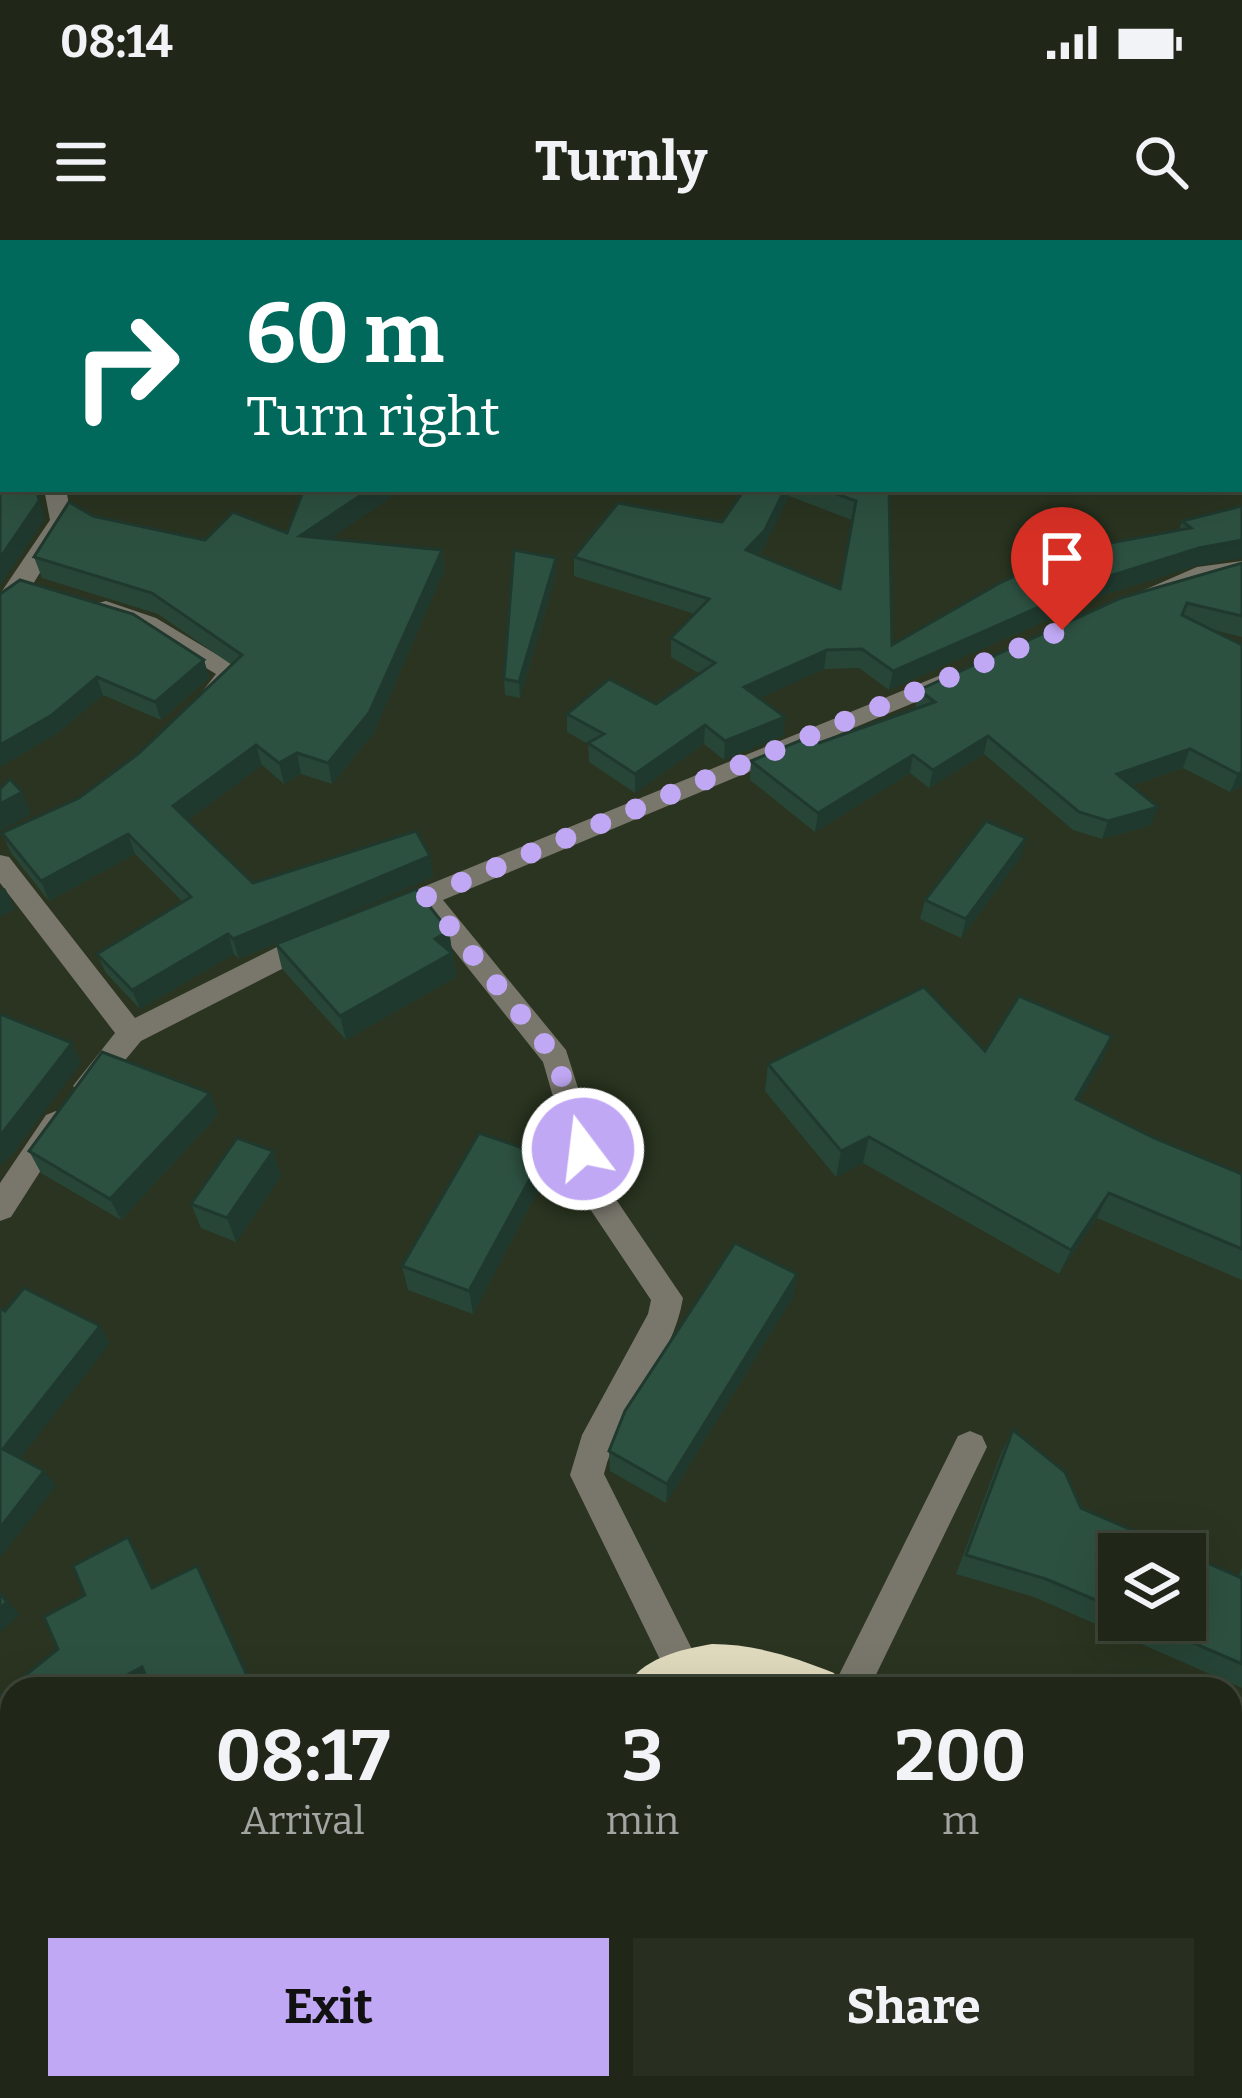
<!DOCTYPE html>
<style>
:root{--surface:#202718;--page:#282f21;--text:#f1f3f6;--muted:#a2a5a2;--line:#3d4437;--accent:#c0a8f4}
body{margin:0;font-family:Bitter,serif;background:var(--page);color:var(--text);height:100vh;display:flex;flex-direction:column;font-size:45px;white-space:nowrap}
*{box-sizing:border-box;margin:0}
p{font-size:39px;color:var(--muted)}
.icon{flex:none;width:66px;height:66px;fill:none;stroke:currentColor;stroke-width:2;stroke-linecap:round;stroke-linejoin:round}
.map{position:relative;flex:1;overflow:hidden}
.side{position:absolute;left:0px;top:1437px;width:1242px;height:423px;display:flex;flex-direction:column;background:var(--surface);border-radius:36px 36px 0 0;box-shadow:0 12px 48px #0002,0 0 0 3px var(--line)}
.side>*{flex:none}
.guide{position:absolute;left:0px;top:0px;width:1242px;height:252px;box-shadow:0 12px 48px #0002,0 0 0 3px var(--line);background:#00695c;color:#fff;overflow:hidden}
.buttons{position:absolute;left:1098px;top:1293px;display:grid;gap:24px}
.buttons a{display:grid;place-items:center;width:108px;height:108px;border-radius:0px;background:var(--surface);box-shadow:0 12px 48px #0002,0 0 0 3px var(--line);font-size:60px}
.pin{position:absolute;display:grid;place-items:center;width:102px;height:102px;color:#fff;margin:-123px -51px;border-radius:50% 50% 50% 0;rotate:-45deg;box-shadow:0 0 12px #0007}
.pin .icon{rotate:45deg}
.me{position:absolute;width:132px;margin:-66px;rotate:345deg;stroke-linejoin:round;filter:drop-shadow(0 0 9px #0008)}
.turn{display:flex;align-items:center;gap:42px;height:252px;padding:0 48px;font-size:54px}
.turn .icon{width:156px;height:156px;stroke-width:2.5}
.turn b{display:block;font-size:84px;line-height:102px}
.eta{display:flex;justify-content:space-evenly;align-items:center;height:204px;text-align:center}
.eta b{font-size:72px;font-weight:700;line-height:84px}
.action{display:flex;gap:24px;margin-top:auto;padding:24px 48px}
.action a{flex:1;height:138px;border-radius:0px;background:var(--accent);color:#111;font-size:48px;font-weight:700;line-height:138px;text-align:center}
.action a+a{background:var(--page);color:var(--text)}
.status{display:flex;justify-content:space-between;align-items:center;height:84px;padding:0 60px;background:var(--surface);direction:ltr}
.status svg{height:33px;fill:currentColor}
header{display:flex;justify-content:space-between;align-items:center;height:156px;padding:0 48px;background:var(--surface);font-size:54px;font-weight:700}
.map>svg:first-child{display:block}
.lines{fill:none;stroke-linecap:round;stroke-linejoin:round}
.minor{fill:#79776c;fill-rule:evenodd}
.highway{fill:#dfd9bd;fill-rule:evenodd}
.wall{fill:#274638;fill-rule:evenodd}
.shaded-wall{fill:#20392e}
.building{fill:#2d5141;stroke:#20392e;stroke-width:3}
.route{stroke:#c0a8f4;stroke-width:21;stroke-dasharray:0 37.8}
</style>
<div class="status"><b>08:14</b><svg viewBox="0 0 49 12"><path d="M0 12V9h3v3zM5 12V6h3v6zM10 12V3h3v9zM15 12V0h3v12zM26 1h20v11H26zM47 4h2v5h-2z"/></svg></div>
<header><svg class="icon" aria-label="menu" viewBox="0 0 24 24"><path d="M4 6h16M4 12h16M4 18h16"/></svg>Turnly<svg class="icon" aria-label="search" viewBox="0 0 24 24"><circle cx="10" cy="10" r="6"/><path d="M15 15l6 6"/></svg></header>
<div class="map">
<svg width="1242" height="1858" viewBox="0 0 1242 1858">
<rect width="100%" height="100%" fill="#2a3420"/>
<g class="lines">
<!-- minor -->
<g class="minor">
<path d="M44,0H62L43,3Z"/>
<path d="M44,249H66L72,280L30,349L0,375V354L50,280Z"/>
<path d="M1242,321V335L1209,338L1146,361L1135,354L1197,327Z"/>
<path d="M106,361L156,378L236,426L235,447L218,463H202L198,457L216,434L140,388L98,373V363Z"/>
<path d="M953,430L965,438L961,443L443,660L566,810L611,952L683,1058C673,1121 619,1171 604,1234L701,1427L696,1440L683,1445L670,1440L570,1235L582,1195L648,1074L651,1060L582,957L543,822L421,669L388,682L375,672L379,665Z"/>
<path d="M0,615L9,617L135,778L305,693L315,690L329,700L325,707L141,801L97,854L87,858L73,846L115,793L0,643Z"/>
<path d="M56,871L66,875L71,883L66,891L11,977L0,981V943L46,875Z"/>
<path d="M970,1191L982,1196L987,1207L869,1449H832L958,1196Z"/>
</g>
<!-- highway -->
<g class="highway">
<path d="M712,1404C754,1404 795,1417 834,1433L840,1449H626C638,1419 682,1409 712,1404Z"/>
<path d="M1230,1636L1242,1641V1690L1230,1685Z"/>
<path d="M462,1848H512L509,1858H459Z"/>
</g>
</g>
<!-- wall -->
<g class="wall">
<path d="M745,249H889L892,405L1100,305L1179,290L1182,281L1242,266L1192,327L1104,355L889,450L859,428L824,429L759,458L785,477L783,496L724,520L704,504L635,553L589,522L588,504L567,492V474L656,464L700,434L671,417V398L695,374L574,336V317L722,282ZM789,256L852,280L840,349L758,315L763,309Z"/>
<path d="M93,276L205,300L287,293L331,299L442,310L444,331L373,494L332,544L301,534L284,544L262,525L188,580L253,643L430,616L433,637L239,719L234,714L140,769L106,733L97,714L183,662L135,614L49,661L11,613L2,593L79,558L138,514L232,425L158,374L42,338L34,317Z"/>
<path d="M1242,323V397L1210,389L1242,546L1230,552L1183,528L1131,546L1151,585L1102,599L1073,590L984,514L929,548L910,533L815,592L750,540L751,521L819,503L915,469L919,450Z"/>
<path d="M556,334L520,458L505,455L504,439Z"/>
<path d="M0,353L204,420L209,438L161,480L103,455L59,492L0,527Z"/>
<path d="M1021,617L961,698L920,679L925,660Z"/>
<path d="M449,691L456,737L346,800L282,729L276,704Z"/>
<path d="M1112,796L1101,823L1079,860L1154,898L1242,934V1040L1097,978L1059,1034L863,923L836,937L765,851L768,824L985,811Z"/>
<path d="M210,853L218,875L121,980L41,933L29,911Z"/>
<path d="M281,936L236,1002L201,988L191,964Z"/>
<path d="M544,939L473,1074L408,1050L402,1026Z"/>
<path d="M797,1034L793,1057L666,1263L610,1231L609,1211Z"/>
<path d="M1013,1190L1081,1268L1239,1336L1242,1327V1448L1034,1357L956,1334L1002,1211ZM1119,1314L1185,1380H1119Z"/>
</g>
<!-- shaded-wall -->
<g class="shaded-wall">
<path d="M37,249L45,279L0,346V318Z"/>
<path d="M370,249H403L304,317L300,296Z"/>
<path d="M785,249H790L789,256L763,309L744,329L746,310Z"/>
<path d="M1242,300V318L1192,327L1104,355L889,450L893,431L1110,336L1199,308Z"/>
<path d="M442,310L444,331L373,494L332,544L328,523Z"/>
<path d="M556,318V334L520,458L519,442Z"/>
<path d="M827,410L824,429L743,466L744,447Z"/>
<path d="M204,420L209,438L161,480L155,462Z"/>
<path d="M97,437L103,455L59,492L0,527V505Z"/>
<path d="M785,477L783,496L724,520L725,501Z"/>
<path d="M705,485L704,504L635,553V534Z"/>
<path d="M988,496L984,514L929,548L933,530Z"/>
<path d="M256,505L262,525L180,586L173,566Z"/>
<path d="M1190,509L1183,528L1110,553L1117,534Z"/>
<path d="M297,513L301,534L284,544L279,523Z"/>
<path d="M913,515L910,533L815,592L818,573Z"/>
<path d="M1242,532V546L1230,552L1238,534Z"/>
<path d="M22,552L31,574L0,591V564Z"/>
<path d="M1158,567L1151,585L1102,599L1108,581Z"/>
<path d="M128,594L135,614L49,661L41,641Z"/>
<path d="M1026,598L1021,617L961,698L966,679Z"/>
<path d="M430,616L433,637L239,719L233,699Z"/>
<path d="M5,648L15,669L0,677V650Z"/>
<path d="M449,691L456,737L346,800L340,776L435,699Z"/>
<path d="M228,694L234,714L140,769L132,750Z"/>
<path d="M1112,796L1101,823L1065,885L1076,859Z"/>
<path d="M72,803L81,823L11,916L0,926V896Z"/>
<path d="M210,853L218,875L121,980L110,959Z"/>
<path d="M869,897L863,923L836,937L841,911Z"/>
<path d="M273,911L281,936L236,1002L227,978Z"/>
<path d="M543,915L544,939L473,1074L469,1051Z"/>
<path d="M1109,953L1097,978L1059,1034L1071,1010Z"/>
<path d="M797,1034L793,1057L666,1263L667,1244Z"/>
<path d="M100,1086L110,1103L16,1224L3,1209Z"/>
<path d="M44,1231L56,1246L0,1318V1288Z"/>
<path d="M128,1297L137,1310L160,1360L152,1348Z"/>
<path d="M197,1326L204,1338L256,1449H253Z"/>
<path d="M0,1352L20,1375L0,1392Z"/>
<path d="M142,1427L152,1438L131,1449H102Z"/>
<path d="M12,1811V1821L0,1827V1817Z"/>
</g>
<!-- building -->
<g class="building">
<path d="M0,229L3,230V249H37L39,261L0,318Z"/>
<path d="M304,249H370L300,296L442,310L369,473L328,523L297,513L279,523L256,505L173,566L253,643L416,591L430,616L233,699L228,694L132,750L97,714L191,657L128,594L41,641L2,593L79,558L138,514L242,415L152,353L34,317L69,262L93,276L205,300L233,272L287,293Z"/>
<path d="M745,249H785L765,290L746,310L840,349L856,261L823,249H889L892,405L998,344L1092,299L1100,305L1191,288L1182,281L1242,266V300L1199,308L1110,336L893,431L862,409L827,410L744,447L785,477L725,501L705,485L635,534L588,503L604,494L567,474L609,439L656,464L715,423L671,398L709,359L574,317L618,263L722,282Z"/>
<path d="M514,310L556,318L519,442L504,439Z"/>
<path d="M1242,323V376L1187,363L1182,375L1242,405V532L1238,534L1190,509L1117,534L1158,567L1108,581L1079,572L988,496L933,530L913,515L818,573L751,521L811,496L819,503L935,462L919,450L1121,358Z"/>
<path d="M20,340L133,374L204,420L155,462L97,437L52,475L0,505V354Z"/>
<path d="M10,539L22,552L0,564V549Z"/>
<path d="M986,581L1026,598L966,679L925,660Z"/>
<path d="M416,649L449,691L435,699L452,713L340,776L276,704Z"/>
<path d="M924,747L985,811L1019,756L1112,796L1076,859L1154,898L1242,934V1009L1109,953L1071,1010L869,897L841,911L768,824Z"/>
<path d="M0,774L72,803L0,896Z"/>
<path d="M102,812L210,853L110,959L29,911Z"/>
<path d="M479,893L543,915L469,1051L402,1026Z"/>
<path d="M237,898L273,911L227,978L191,964Z"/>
<path d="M735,1003L797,1034L667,1244L609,1211L625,1171Z"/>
<path d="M24,1048L100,1086L3,1209L44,1231L0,1288V1068L5,1071Z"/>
<path d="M1013,1190L1065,1232L1081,1268L1242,1338V1424L1141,1380H1185V1314H1119V1370L1046,1339L966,1315Z"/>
<path d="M128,1297L152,1348L197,1326L253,1449H151L142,1427L102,1449H12V1811L0,1817V1673L3,1672L0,1668V1456L58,1409L44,1377L85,1355L73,1326Z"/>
<path d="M0,1354L7,1362L0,1368Z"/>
</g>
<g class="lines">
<!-- route -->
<path class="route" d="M583,909L556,818L426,657L1062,390"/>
</g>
</svg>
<div class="buttons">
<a><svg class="icon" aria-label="layers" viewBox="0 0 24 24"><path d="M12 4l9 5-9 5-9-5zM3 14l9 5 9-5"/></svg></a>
</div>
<div class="pin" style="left:1062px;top:390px;background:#d93025"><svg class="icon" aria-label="arrive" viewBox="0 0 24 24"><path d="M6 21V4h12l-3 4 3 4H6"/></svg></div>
<svg class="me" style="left:583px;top:909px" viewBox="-20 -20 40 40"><circle r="17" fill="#c0a8f4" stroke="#fff" stroke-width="3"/><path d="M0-11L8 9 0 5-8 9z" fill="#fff"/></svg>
<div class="guide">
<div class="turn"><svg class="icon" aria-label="right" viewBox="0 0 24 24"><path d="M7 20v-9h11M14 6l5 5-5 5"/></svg><div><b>60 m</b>Turn right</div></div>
</div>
<section class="side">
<div class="eta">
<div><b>08:17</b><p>Arrival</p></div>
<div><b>3</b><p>min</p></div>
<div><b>200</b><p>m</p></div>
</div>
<div class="action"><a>Exit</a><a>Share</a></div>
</section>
</div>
